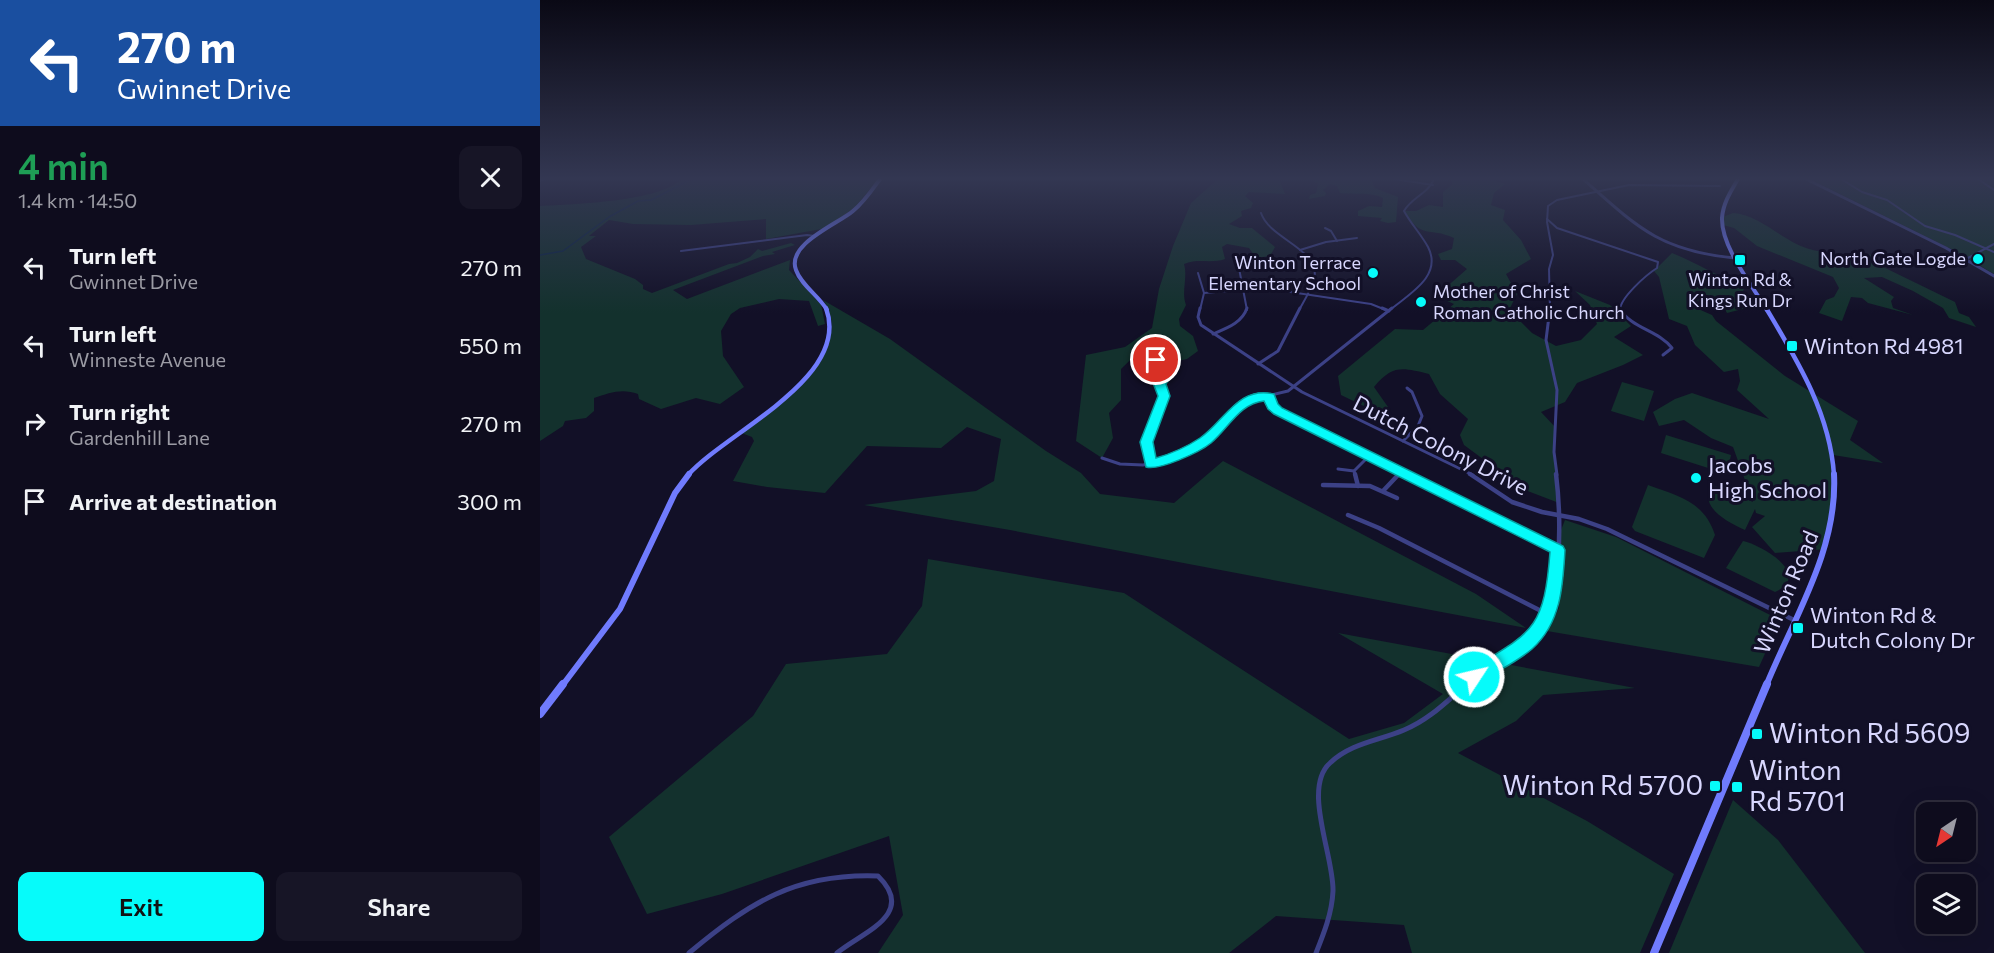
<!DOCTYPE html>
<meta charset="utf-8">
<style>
:root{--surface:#0e0c1d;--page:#171526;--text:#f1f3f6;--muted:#9b9ba4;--line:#2e2c3b;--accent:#06fbfa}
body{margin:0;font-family:Commissioner,sans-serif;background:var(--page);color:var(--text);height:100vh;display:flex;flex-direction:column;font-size:22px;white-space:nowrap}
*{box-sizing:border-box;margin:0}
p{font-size:20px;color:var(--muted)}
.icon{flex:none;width:33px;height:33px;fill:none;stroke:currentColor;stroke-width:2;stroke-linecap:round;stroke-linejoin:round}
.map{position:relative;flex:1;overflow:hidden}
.drawer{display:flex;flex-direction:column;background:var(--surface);width:540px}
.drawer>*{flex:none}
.top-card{background:#1a4fa0;color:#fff;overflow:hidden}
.needle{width:39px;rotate:215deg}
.controls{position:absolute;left:1376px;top:802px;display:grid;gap:12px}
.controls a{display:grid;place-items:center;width:60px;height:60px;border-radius:12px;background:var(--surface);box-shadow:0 6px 24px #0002,0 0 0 2px var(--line);font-size:30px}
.pin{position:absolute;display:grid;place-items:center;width:51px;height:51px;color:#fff;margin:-26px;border:3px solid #fff;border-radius:50%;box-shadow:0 2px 6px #0007}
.me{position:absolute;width:66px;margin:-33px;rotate:55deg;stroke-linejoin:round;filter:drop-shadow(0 0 4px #0008)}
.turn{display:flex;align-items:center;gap:21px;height:126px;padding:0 18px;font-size:27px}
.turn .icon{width:78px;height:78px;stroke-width:2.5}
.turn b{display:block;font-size:42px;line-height:51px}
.round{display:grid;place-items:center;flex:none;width:63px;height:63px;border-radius:12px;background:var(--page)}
.headline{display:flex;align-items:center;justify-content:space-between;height:102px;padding:0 18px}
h1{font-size:36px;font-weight:600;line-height:45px;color:#1e9e55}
.cta{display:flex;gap:12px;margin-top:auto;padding:12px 18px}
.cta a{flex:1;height:69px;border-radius:12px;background:var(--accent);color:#111;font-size:24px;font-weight:600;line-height:69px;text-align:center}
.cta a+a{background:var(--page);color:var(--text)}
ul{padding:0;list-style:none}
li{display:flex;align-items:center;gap:18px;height:78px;padding:0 18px}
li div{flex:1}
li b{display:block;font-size:22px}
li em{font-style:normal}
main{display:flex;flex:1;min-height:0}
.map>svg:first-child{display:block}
.green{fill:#13312d}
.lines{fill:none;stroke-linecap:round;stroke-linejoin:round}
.stream{stroke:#0b2645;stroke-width:1.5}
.minor-far3{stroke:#3c4186;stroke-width:2}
.minor-far2{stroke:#3c4186;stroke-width:3}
.minor-far1{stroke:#3c4186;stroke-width:4.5}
.minor{stroke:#3c4186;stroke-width:5}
.tertiary{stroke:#3c4186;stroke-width:3}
.secondary-far3{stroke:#707bfd;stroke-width:4}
.secondary-far2{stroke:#707bfd;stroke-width:4.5}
.secondary-far1{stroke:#707bfd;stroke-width:6}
.secondary{stroke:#707bfd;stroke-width:8}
.route{fill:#06fbfa;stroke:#04a3a2;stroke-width:1.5}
.poi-dot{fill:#06fbfa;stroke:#121027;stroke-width:2}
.labels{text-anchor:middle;stroke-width:6;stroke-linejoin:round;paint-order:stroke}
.far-poi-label{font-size:18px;fill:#d8d7fe;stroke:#121027;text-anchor:end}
.poi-label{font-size:22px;fill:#d8d7fe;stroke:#121027;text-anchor:start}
.street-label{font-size:22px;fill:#d8d7fe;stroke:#121027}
.near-poi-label{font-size:27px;fill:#d8d7fe;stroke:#121027;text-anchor:start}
</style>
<main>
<section class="drawer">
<div class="top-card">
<div class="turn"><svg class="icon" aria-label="left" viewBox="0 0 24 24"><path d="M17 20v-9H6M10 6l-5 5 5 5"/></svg><div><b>270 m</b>Gwinnet Drive</div></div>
</div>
<div class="headline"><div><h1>4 min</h1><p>1.4 km · 14:50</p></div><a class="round"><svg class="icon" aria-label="close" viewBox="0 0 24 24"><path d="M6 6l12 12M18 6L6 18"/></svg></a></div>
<ul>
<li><svg class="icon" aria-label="left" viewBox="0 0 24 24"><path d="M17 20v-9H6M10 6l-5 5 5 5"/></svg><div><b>Turn left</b><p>Gwinnet Drive</p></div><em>270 m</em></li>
<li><svg class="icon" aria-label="left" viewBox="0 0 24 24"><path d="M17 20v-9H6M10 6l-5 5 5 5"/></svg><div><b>Turn left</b><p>Winneste Avenue</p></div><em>550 m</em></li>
<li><svg class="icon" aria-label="right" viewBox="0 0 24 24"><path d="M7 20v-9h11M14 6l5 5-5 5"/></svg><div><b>Turn right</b><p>Gardenhill Lane</p></div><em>270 m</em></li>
<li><svg class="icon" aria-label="arrive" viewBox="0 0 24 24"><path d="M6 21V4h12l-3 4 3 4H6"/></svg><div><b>Arrive at destination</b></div><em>300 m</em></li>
</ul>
<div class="cta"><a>Exit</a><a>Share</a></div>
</section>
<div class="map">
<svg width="1454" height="953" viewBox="0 0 1454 953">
<rect width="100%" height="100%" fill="#121027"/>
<!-- green -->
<g class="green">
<path d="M142,179H338L315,207L287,228L226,239V219L151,225L93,224L69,220L49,236H56L41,247L46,259L95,279L103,285V289L112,293L189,264L197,263L210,257L218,249L222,251L251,243L255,245L232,252L235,254L223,256L133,290L147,299L250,260L249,270L281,304L285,324L278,326L269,301L239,299L200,308L191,314L181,331L183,356L204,387L180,404L156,398L121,409L99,399L98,394C82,388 69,393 54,398V411L46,418L25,421L23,426L0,441V206C34,204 118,202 142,179Z"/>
<path d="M678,179H739L745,194L709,192L705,196L713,203L711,208L701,211L702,216L689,224L700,228H712L735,247L730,256L716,258L709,248L687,244L682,247L685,259C671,264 658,258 644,264C648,278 641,292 646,305L639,319L640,326L653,336L658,351L647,359L638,361L632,344L615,336L581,369V400L569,413L573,438L562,458L536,441L546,355L585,347L612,328L619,289L633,246L651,203Z"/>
<path d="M770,179H831L835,188L858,197L856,222L848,223L840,221L842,218L818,216V211L829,206L842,207L843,198C833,192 813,195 800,193L797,186L790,184L783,190L786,193L785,196L769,199L770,195L776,193L778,184Z"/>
<path d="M912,179H949L965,184L954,193L951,205L965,210L963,220L981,240L991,259L966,274L977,294L969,310L992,333L1016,346L1041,340L1057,324L1050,305L1035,291L1070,305L1091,326L1074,337L1103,355L1083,365L1037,383L1025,402L1001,412L1016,428L1014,452L1019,503L985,490L924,445L920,435L928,419L900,394L889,374C863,368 853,364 834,387L848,407L836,412L801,395L798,376L855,329L883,330L914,304L896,296L927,269L915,260H901L898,254L912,249L914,238C888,226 883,241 864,211H876L889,205L903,207V192L912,184Z"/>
<path d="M1270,179H1454V274L1419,253Z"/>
<path d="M1193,213C1221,215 1242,241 1269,249C1280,252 1304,256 1316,256C1326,255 1327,253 1338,257L1337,264L1415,302L1419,313L1429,317L1436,327L1409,318L1403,308L1373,291L1342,277L1324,278L1354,297L1351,301L1353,308L1373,315L1328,303L1322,298L1311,297L1302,321L1279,313L1286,300L1294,297L1299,288L1293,277L1217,246L1194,228L1183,225V217Z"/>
<path d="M1132,253C1158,263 1179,279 1206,284L1203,291L1214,306L1187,313C1182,302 1176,295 1163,296L1156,308L1172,315L1176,321L1245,376L1318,421L1310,440L1343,463L1293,455L1295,471L1287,549L1235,553L1212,527L1225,516L1216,513L1215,509L1205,530C1186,521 1159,508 1171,484L1213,502L1193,447L1171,438L1144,420L1119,426L1113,412L1135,399L1152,393L1229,419L1197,390L1200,381L1198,369L1184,372L1155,345L1147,326L1129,319L1119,277L1114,271Z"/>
<path d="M283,300L350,339L506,451L541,473L560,494L634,503L683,461L936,594L986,628L470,530L324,505L436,491L454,481L461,439L427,427L401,448L327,446L285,493L227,487L193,481L214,441L212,437L199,432C232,407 319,349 283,300Z"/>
<path d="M1082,382L1114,391L1104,421L1071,411Z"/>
<path d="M1126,435L1191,455L1187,474L1121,453Z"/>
<path d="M1108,485C1138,496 1164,501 1175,535L1164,558L1095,531L1092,527Z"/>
<path d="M1025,520L1076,537L1240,620L1219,667L1007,631L1019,608L1021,530Z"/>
<path d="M1203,541C1222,545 1273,575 1235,592L1186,568Z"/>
<path d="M388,559L584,593L809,739L864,723L903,694L798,633L1095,688L1003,695L976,721L918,753L1047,821L1134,874L1100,953H872L864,925L736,916L689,953H338L363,915L349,836L182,894L107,914L69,837L213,716L246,664L347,654L382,606Z"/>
<path d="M1193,800L1238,840L1325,953H1129Z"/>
</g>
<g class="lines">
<!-- stream -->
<path class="stream" d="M0,255L23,251L69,217L98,201L111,200L152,179"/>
<!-- minor-far3 -->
<g class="minor-far3">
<path d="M854,179L893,185"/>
<path d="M1301,179L1322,192L1347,200L1385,226L1415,235L1454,252"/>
<path d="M1438,179L1454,190"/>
<path d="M721,213C730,240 782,249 774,280C771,290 764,301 759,310"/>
<path d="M1007,219L1017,228L1118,262L1117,268C1106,275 1080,298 1080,310"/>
<path d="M785,228L791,231L797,241"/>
<path d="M760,250L786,242L817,238"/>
<path d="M141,251L267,235L275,236"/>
<path d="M1426,259L1454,244"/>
<path d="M698,263L707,310"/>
<path d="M658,273L664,293L660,310"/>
<path d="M664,293L723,288L831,304L846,310"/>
<path d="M850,310C869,294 903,276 888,247C881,234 871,224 864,211C872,197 888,194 894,179"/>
<path d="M1010,310L1009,269L1013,255L1007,222L1008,206L1017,200L1089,185L1180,186"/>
</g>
<!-- minor-far2 -->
<g class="minor-far2">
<path d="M660,308L658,317L661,325L762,392L933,475"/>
<path d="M842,308L849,311"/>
<path d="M1010,308L1006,340L1017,390L1014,452L1017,475"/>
<path d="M1079,308C1092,329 1118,330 1132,348L1123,355"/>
<path d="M673,334C687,328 702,323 707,308"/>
<path d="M615,363L620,352"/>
<path d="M615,363L620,367L622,381L619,383L610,381L609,365Z"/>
<path d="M718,364L738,351L760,308"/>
<path d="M729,396L732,406L738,411L868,475"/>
<path d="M863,441L878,426L882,416L872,392L867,388"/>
<path d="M562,458L580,464L603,465L623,461L661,444L677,431L705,401L748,391L852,308"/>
<path d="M611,464L606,442L624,393L619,383"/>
<path d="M798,469L814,471L829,456"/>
<path d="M814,471L815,475"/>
<path d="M857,475L860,472"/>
</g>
<!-- minor-far1 -->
<g class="minor-far1">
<path d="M815,474L818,486"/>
<path d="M865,474L1017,549"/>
<path d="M930,474L972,502L1002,512L1039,519L1067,529L1254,620"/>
<path d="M783,485L830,486L857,498"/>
<path d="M843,491L859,474"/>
<path d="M808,515L839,528L1009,615"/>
<path d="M925,686C938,675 951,665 966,656C974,650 986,645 993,638C1024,608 1021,515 1016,474"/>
</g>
<!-- minor -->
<g class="minor">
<path d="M149,953C210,902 256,873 338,876C378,915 320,933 297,953"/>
<path d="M776,953C784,933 792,913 793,891C794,856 762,788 790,763C811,743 838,741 864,730C889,720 907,701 927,684"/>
</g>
<!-- tertiary -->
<g class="tertiary">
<path d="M1043,179C1097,227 1120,251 1195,258"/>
<path d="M1266,179L1406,248L1454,276"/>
<path d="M0,180L4,179"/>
</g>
<!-- secondary-far3 -->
<g class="secondary-far3">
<path d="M1198,179C1191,191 1183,203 1182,218C1181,247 1212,285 1227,310"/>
<path d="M287,310C279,296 261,285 256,270C246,244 298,224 313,211C324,202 332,190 340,179"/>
</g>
<!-- secondary-far2 -->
<g class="secondary-far2">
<path d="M1226,308C1257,360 1290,413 1294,475"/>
<path d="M148,475C186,432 312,378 286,308"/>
</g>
<!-- secondary-far1 -->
<g class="secondary-far1">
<path d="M22,686L80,609L135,493L149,474"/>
<path d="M1226,686C1254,617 1298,550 1294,474"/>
</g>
<!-- secondary -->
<g class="secondary">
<path d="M0,714L23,684"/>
<path d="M1114,953L1227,684"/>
</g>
</g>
<!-- sky -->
<linearGradient id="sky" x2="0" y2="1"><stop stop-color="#0a0915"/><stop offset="0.57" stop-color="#333752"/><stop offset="1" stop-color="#333752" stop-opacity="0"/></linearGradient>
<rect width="1454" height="313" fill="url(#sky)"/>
<!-- route -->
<path class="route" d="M616,357L620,358L626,367L628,381L626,384L630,396L613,442L616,458C630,454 648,446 660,438C684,422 698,385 734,394L738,404L742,408L1023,546L1025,550C1023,586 1021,623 992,649C977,662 957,671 940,682L934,684L928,682L926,677L928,671C992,632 1004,631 1010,552L734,414L728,409L724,401C700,403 688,429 671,443C660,452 619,471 606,467L600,442L618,396L613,383L616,380L614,368L609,363L612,358Z"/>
<!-- markers -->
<g class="poi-dot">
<circle cx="1438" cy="259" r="6"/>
<rect x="1194" y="254" width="12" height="12" rx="3"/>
<circle cx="833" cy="273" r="6"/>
<circle cx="881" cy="302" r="6"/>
<rect x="1246" y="340" width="12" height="12" rx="3"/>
<circle cx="1156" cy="478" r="6"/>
<rect x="1252" y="622" width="12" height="12" rx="3"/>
<rect x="1211" y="728" width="12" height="12" rx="3"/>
<rect x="1169" y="780" width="12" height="12" rx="3"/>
<rect x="1191" y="781" width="12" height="12" rx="3"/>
</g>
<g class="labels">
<!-- far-poi labels -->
<g class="far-poi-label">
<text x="1426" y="265">North Gate Logde</text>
<text x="821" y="269">Winton Terrace<tspan x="821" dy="21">Elementary School</tspan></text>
<text x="1200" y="286" text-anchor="middle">Winton Rd &amp;<tspan x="1200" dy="21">Kings Run Dr</tspan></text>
<text x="893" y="298" text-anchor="start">Mother of Christ<tspan x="893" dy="21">Roman Catholic Church</tspan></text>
</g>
<!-- poi labels -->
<g class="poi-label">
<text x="1264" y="354">Winton Rd 4981</text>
<text x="1168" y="473">Jacobs<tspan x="1168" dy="25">High School</tspan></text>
<text x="1270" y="623">Winton Rd &amp;<tspan x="1270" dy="25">Dutch Colony Dr</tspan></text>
</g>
<!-- street labels -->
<g class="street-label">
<text transform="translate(901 445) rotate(27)" y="8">Dutch Colony Drive</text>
<text transform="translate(1246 592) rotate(-67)" y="8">Winton Road</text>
</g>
<!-- near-poi labels -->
<g class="near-poi-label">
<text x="1229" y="743">Winton Rd 5609</text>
<text x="1209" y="780">Winton<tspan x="1209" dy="31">Rd 5701</tspan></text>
<text x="1163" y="795" text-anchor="end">Winton Rd 5700</text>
</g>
</g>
</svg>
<div class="controls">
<a><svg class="needle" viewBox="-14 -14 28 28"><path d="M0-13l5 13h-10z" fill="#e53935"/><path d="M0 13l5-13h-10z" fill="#9b9ba4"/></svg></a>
<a><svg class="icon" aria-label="layers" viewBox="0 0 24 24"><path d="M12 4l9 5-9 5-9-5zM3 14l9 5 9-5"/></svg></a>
</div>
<div class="pin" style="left:616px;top:360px;background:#d93025"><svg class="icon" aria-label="arrive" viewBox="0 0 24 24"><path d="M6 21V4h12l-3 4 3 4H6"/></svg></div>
<svg class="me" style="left:934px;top:677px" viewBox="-20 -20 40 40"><circle r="17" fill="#06fbfa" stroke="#fff" stroke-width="3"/><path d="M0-11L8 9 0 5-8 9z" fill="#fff"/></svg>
</div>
</main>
